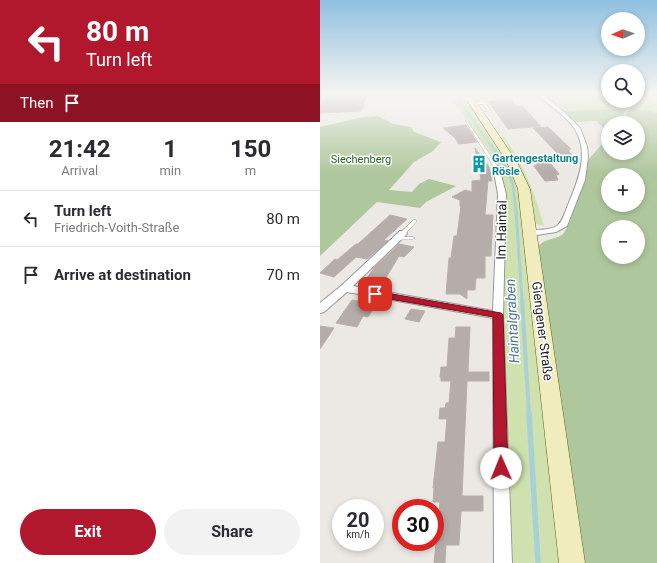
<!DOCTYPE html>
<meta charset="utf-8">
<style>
:root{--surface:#fff;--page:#f2f2f3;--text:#2b2b33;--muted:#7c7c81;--line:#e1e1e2;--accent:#b1182e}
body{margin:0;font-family:Roboto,sans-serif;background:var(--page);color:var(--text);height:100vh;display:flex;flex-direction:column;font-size:15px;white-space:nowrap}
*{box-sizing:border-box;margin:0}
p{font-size:13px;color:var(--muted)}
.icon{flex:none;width:22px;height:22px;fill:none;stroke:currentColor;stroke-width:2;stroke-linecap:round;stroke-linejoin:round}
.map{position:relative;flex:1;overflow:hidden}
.details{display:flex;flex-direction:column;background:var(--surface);width:320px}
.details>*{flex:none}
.banner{background:#b1182e;color:#fff;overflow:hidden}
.needle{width:26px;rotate:268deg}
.buttons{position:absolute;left:281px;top:12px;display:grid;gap:8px}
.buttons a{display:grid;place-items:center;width:44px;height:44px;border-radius:50%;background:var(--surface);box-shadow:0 2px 6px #0003;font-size:20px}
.speed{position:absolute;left:12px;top:499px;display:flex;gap:8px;font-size:20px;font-weight:700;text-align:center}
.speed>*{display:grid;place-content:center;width:52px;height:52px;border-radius:50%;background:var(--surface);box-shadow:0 2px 6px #0003;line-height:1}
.speed small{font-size:10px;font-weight:400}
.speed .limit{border:6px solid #d22;background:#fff;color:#111}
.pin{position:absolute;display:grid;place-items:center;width:34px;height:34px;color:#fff;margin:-17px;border-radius:8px;box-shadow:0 2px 6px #0006}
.me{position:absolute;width:44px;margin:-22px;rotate:359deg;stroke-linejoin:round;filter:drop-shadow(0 0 3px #0008)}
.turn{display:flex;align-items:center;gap:14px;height:84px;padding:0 20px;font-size:18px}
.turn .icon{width:52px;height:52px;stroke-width:2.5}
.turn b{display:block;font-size:28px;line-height:34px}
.then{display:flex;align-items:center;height:38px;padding:0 20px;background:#0003;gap:8px;font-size:15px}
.eta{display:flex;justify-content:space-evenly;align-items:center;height:68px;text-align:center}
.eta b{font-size:24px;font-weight:700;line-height:28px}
.button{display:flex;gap:8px;margin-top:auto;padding:8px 20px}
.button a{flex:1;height:46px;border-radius:24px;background:var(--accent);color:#fff;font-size:16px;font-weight:700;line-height:46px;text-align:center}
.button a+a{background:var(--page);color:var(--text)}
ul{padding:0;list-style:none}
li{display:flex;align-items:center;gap:12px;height:56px;padding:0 20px;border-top:1px solid var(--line)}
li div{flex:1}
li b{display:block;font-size:15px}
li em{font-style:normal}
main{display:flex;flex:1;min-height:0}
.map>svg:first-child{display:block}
.grass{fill:#cee1af}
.forest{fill:#afc79d;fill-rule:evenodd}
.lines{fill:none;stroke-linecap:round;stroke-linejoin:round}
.stream-far4{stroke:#a9d1d5;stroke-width:2}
.stream-far3{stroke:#a9d1d5;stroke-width:2.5}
.stream-far2{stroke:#a9d1d5;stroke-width:3}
.stream-far1{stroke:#a9d1d5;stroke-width:4}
.stream{stroke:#a9d1d5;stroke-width:5.5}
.building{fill:#b5adaa;stroke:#bcaea8}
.lane-casing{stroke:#999;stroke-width:1}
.street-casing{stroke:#999;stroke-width:2}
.secondary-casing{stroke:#656212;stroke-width:1}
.lane{fill:#fff;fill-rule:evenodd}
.street{fill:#fff;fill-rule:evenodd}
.secondary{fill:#f1ecbd;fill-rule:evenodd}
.route{fill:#b1182e;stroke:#73101e}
.labels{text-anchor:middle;stroke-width:3;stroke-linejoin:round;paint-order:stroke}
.far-culture-label{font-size:11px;font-weight:bold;fill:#0d838f;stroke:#fff;text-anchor:start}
.far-park-label{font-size:11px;fill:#1d6c18;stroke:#fff}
.street-label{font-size:13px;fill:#1c1c1c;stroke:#fff}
.water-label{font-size:14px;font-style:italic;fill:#4e7992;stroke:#fff}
</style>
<main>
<section class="details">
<div class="banner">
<div class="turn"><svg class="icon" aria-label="left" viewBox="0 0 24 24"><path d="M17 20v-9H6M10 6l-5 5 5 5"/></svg><div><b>80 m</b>Turn left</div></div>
<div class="then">Then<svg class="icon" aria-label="arrive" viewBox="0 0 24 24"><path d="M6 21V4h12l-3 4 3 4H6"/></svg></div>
</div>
<div class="eta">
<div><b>21:42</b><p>Arrival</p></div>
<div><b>1</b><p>min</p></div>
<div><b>150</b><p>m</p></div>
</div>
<ul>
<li><svg class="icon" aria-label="left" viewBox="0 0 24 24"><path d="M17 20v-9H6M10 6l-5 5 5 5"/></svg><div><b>Turn left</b><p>Friedrich-Voith-Straße</p></div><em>80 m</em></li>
<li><svg class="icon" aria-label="arrive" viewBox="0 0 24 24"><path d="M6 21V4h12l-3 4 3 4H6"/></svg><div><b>Arrive at destination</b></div><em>70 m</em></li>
</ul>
<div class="button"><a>Exit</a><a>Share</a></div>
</section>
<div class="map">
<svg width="337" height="563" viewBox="0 0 337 563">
<rect width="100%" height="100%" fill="#ece8e3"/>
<!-- grass -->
<g class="grass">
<path d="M167,94H215L217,96L158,100L157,99Z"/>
<path d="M221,94H288V101H314L306,110L293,109L242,111Z"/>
<path d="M324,98L337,100V113L327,110L311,107Z"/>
<path d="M145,100L149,103L175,141L197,180L240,563H193L182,281L185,195L180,167L133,101Z"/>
<path d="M184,137C205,167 214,192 224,226L217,224L214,221L180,138Z"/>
</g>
<!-- forest -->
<g class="forest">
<path d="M311,107L327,110L337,113V563H261L217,249C221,239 234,240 242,235C245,232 247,227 249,224L269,159L288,137V153H318V123H300ZM288,175H318V205H288ZM288,227H318V257H288Z"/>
<path d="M293,109L306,110L296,123H288V132L276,121L254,122L242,111Z"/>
<path d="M58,116L73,124L91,127L94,132L121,142L113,151L94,162L69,190L92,192L99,184L109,179L136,186L106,202L100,208L57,202L0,256V127L43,117Z"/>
</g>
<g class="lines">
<!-- stream-far4 -->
<path class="stream-far4" d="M135,94L171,146"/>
<!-- stream-far3 -->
<path class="stream-far3" d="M171,145L187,168L193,185L196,212"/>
<!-- stream-far2 -->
<path class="stream-far2" d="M196,211L202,300"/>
<!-- stream-far1 -->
<path class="stream-far1" d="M202,299L209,414"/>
<!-- stream -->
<path class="stream" d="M209,413L218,563"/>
</g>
<!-- building -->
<g class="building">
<path d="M47,94L41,111L0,113V107L6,95Z"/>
<path d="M191,99L196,106H202L221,126L188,129L168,101Z"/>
<path d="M146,125L157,142L139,144L135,138L123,128Z"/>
<path d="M228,127L251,149H248L250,151H248L252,155L240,156L213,128Z"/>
<path d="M155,148L169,167L172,181H168L165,215H173L171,256H165V278H156L155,290H147V299L140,294H126L129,258H131L134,236H137L141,206H140V200L132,197L145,190L152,192V181L161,180Z"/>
<path d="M226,158L239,174L236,175L238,180L225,181L214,166L218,164L214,159Z"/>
<path d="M70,215L87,219L64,240L68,241L47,259L36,257L14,277L0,273L15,259L17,260L36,244H38Z"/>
<path d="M79,244L94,247L84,257L79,256L64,281L46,279L54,268Z"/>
<path d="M32,300L56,304L48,317L43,316L37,327L16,323Z"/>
<path d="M91,309L105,311L99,322L85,319Z"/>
<path d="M0,326L14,328L0,349Z"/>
<path d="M136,327H150L148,372H169V381H147L142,496H163V511H141L139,545H126L125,563H114L120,502H113L114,488H113L118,442H125L127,419H119L120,408H125L126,403H129L131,381H121V378L120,377L121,367H127L129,338H135Z"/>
</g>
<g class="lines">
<!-- lane casing -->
<g class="lane-casing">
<g id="lane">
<path d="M140,94H142L146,98L152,101L151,102L144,100Z"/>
<path d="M152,102H165L170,110L158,113V111L167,110L163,104H153Z"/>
<path d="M146,121L148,122L178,167L177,168L174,167L146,122Z"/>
<path d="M94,220H96L97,221L85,234H81V232Z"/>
<path d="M76,237H93L95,238C91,240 80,240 76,238Z"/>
</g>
</g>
<!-- street casing -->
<g class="street-casing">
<g id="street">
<path d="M217,94H222L244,112L260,128L267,146L268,157L265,180L247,226L236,232L210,236L207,235L206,233L207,231C217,229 228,231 237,226C242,222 244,215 246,210C255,187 269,160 258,135C251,118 230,107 217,94Z"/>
<path d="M176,165L179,167L186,194L183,315L192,563H174L173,318L27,292L4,312L0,313V303L21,286L80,231H86L87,233L86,235L33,286L173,311L178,194L173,167Z"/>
</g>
</g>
<!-- secondary casing -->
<g class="secondary-casing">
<path id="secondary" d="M143,94H151L197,162L210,189L265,563H239L198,189L187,162Z"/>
</g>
<!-- lane -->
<use href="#lane" class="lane"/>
<!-- street -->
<use href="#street" class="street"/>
<!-- secondary -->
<use href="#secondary" class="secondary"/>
</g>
<!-- sky -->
<linearGradient id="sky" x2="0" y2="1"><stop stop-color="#8fc0e0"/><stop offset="0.54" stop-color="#f6f5f2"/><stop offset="1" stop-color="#f6f5f2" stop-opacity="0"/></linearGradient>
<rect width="337" height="173" fill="url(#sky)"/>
<!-- route -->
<path class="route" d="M55,291L181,313L183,315L188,468L186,473L181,475L176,473L174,468L173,317L52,296L51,294Z"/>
<!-- icons -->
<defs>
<g id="building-bare" transform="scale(1.38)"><path d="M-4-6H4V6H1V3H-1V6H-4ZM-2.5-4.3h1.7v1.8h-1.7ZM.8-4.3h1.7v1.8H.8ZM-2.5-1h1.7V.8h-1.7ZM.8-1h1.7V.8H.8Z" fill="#0f9aa8" stroke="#fff" stroke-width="2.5" paint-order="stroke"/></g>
</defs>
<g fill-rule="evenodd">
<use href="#building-bare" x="159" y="164"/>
</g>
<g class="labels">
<!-- far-culture labels -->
<g class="far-culture-label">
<text x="172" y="162">Gartengestaltung<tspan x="172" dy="13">Rösle</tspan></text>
</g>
<!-- far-park labels -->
<g class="far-park-label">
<text x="41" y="163">Siechenberg</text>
</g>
<!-- street labels -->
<g class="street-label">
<text transform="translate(181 230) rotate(-89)" y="5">Im Haintal</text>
<text transform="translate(223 331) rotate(83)" y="5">Giengener Straße</text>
</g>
<!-- water labels -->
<g class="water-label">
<text transform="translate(192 321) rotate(-93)" y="5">Haintalgraben</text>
</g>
</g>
</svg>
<div class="buttons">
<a><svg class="needle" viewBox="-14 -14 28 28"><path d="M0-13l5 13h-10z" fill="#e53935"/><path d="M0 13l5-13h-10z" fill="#7c7c81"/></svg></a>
<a><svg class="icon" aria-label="search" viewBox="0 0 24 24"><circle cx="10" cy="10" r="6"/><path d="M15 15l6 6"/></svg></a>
<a><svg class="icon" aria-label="layers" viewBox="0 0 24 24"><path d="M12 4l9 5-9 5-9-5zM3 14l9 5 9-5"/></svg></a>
<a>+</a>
<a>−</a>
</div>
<div class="speed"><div>20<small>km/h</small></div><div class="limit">30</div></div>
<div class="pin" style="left:55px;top:294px;background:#d93025"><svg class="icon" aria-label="arrive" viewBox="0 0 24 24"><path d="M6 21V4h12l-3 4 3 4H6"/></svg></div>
<svg class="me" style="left:181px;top:468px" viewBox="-20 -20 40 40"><circle r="19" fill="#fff"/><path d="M0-13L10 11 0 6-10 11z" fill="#b1182e"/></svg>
</div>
</main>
